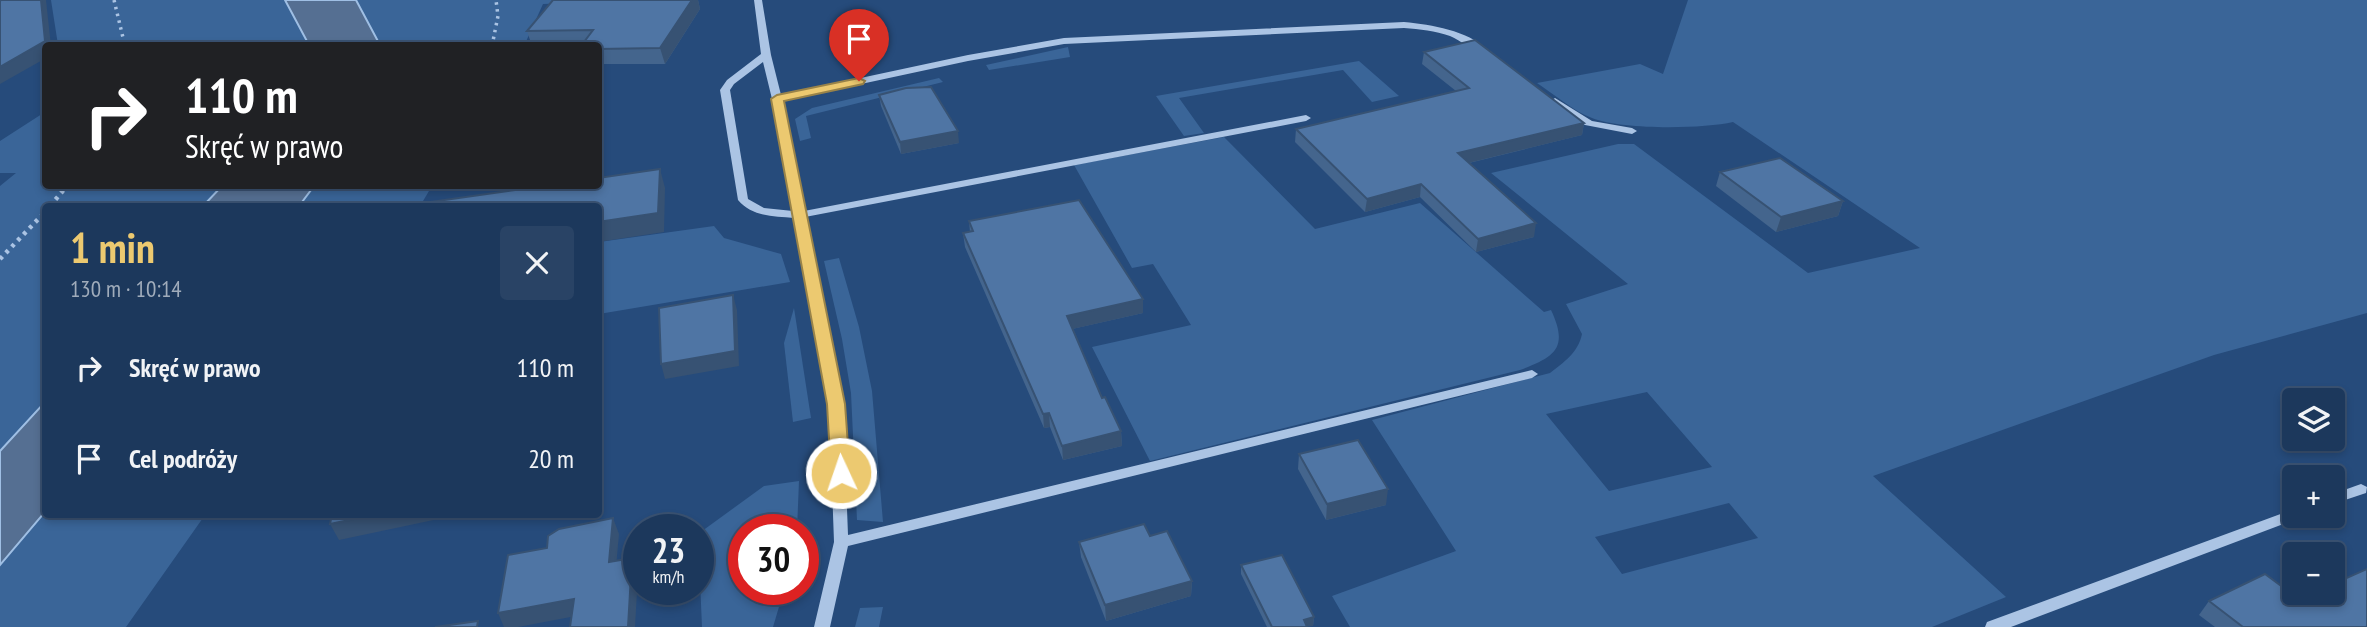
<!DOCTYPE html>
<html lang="pl">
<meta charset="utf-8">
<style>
:root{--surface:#1c385c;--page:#294365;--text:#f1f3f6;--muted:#a0acbb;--line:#3a5272;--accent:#ecc970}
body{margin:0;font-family:"PT Sans Narrow",sans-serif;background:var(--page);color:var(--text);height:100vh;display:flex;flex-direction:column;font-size:26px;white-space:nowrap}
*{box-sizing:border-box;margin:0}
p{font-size:23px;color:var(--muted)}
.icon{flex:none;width:38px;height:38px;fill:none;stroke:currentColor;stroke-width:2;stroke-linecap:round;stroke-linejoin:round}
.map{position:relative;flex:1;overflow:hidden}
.details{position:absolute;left:42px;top:203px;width:560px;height:315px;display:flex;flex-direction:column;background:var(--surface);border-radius:7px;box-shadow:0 4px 10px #0003,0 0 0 2px var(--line)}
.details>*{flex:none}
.banner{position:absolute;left:42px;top:42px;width:560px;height:147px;border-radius:7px;box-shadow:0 4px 10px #0003,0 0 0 2px var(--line);background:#202124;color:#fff;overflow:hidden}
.fabs{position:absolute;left:2282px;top:388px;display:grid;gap:14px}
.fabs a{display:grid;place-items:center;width:63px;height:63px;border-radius:7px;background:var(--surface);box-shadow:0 4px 10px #0003,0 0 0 2px var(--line);font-size:35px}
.speed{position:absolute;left:623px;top:514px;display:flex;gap:14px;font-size:35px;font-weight:700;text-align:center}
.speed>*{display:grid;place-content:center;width:91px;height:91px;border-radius:50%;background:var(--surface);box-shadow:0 4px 10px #0003,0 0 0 2px var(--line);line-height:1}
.speed small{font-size:18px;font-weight:400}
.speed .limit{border:10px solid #d22;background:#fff;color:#111}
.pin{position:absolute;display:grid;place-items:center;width:60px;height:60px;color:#fff;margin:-72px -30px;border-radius:50% 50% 50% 0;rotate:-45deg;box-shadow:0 0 7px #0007}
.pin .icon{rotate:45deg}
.me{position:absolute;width:77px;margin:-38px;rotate:357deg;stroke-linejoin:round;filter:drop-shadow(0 0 5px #0008)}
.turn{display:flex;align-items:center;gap:24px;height:147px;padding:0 28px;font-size:32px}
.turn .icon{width:91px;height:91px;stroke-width:2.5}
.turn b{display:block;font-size:49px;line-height:60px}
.round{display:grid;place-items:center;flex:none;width:74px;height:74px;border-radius:7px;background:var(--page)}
.summary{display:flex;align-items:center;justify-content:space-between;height:119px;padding:0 28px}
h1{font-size:42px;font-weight:600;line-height:52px;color:var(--accent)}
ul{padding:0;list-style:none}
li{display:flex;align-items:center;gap:21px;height:91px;padding:0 28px}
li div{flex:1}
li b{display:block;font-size:26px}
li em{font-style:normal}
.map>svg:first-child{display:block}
.green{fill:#3a6598;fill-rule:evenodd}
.water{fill:#556f92;stroke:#9fbfe4;stroke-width:2}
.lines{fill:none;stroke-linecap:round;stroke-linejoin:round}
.path-far1{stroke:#abc4e4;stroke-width:3.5;stroke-dasharray:2.5 4.5;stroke-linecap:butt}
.path{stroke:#abc4e4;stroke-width:4.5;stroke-dasharray:3.5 5;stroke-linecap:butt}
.minor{fill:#abc4e4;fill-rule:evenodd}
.wall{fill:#44658d}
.shaded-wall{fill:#375273}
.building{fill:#4f75a4;stroke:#375273;stroke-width:2}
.route{fill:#ecc970;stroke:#998349;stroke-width:2}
</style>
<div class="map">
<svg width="2367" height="627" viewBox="0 0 2367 627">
<rect width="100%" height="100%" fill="#264b7b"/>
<!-- green -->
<g class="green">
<path d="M51,0H285L309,45H58Z"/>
<path d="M356,0H653L543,4L524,46L380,45Z"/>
<path d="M1688,0H2367V313L2214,355L1873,476L2006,597L1932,627H1350L1332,596L1456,551L1372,420L1550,373C1564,362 1578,353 1582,334L1566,304L1628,284L1491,173L1618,144H1634L1808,273L1920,248L1733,122C1702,129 1622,130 1592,118C1573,111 1554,94 1537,83L1640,64L1663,74ZM1647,392L1712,467L1609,491L1546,414ZM1729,503L1758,538L1622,574L1595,537Z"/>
<path d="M1068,47L1070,57L989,70L986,65Z"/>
<path d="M1359,61L1399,96L1372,102L1343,70L1179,98L1204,133L1184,136L1156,96Z"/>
<path d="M939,78L943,82L806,116L811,138L800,141L795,119L812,108Z"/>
<path d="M45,112L46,186H222L203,206H46L45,402L0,451V186L16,173H0V141Z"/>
<path d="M1224,137L1315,229L1420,203L1544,312L1551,310C1569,348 1555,357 1520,370L1150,461L1092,347L1191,325L1153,264L1132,268L1074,165Z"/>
<path d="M314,186H432L420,206H299Z"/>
<path d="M714,226L724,238L781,254L790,282L599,314V242Z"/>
<path d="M839,258L859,327L872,391L883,522L857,520L851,393L842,339L824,261Z"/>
<path d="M794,308L811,418L793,422L784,343Z"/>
<path d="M799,481L797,530H744V590H784L773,627H702L698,534L764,486Z"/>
<path d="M45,512L46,514L205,515L126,627H0V565Z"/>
<path d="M883,607L879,627H855L860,608Z"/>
</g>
<!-- water -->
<g class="water">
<path d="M285,0H356L380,45H309Z"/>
<path d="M222,186H314L299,206H203Z"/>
<path d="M45,402V512L0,565V451Z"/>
</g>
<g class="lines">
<!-- path-far1 -->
<g class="path-far1">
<path d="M114,0L125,46"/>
<path d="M492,46L498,16L496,0"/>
</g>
<!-- path -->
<g class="path">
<path d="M50,206L67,186"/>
<path d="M0,259L46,211"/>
</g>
<!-- minor -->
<g class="minor">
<path d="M754,0H762L771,55L781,95L968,55L1064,38L1404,22C1433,25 1466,30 1488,50L1486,52C1474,52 1461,41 1450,36C1435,31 1420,29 1404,28L1064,44L968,61L782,101L804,211L1306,115L1311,118L1306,121L805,217L843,404L848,535L1532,370L1538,374L1532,378L848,546L830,627H814L834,542L829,404L794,218C774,216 752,217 738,200L720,90L727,80L761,54ZM763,62L772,99L793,211L764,208L748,199L730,90L734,84Z"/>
<path d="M1555,98L1592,121L1632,128L1637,131L1632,134L1585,125L1552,103L1550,101Z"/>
<path d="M2361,484L2367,487L2366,493L2333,504V494Z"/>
<path d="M2294,509V516H2300L2299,518L2011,627H1985L1987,622Z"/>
</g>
</g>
<!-- wall -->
<g class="wall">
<path d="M553,0H698L700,9L665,64H598V46H532L527,31Z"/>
<path d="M1424,52L1584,123L1582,135L1469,163L1534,237L1476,252L1420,197L1365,212L1295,142L1296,129L1456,91L1422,64Z"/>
<path d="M879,95L959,143L901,154L881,106Z"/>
<path d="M1720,172L1843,201L1838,216L1776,232L1716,186Z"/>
<path d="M969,221L1143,313L1072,329L1102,398L1121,431L1122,446L1063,460L1050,427L1044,428L965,247L963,233L970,232Z"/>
<path d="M1299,454L1386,505L1326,520L1298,469Z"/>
<path d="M1150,536L1192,581L1191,596L1106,621L1081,557L1079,542Z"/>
<path d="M1241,565L1314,617L1313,626L1267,627L1241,574Z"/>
<path d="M2299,599L2367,627H2215L2199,615L2209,601Z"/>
</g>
<!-- shaded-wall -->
<g class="shaded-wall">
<path d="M41,0H46L51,46H46V58L0,84V67Z"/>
<path d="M692,0H698L700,9L665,64L660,48Z"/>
<path d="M1584,123L1582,135L1456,166L1458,153Z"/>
<path d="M958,131L959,143L901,154L900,142Z"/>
<path d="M660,169L665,188L664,232L598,242V222Z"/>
<path d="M1421,184L1420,197L1365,212L1367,199Z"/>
<path d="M1843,201L1838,216L1776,232L1781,217Z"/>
<path d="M1536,223L1534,237L1476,252L1478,239Z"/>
<path d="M733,295L737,310L739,366L665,379L661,364Z"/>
<path d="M1143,299V313L1068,330L1067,316Z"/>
<path d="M1049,413L1050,427L1044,428L1043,414Z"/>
<path d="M1121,431L1122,446L1063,460L1062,446Z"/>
<path d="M1388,489L1386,505L1326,520L1327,504Z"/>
<path d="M378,514H462L339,540L330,524Z"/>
<path d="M613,518L619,534L615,578L609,562Z"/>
<path d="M632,558L638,574L635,627H628Z"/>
<path d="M1192,581L1191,596L1106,621L1105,605Z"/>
<path d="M574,599L581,615L518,627H504L498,613Z"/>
<path d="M1314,617L1313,626L1303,627L1304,620Z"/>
</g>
<!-- building -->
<g class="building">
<path d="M1,0H41L45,41L0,67V1Z"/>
<path d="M553,0H692L660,48L598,49V46H581L593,30L527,31Z"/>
<path d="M1475,40L1584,123L1458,153L1536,223L1478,239L1421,184L1367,199L1296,129L1469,88L1424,52Z"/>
<path d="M931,87L958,131L900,142L879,95L906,88Z"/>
<path d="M1780,158L1843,201L1781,217L1720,172Z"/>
<path d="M660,169L658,213L598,222V206H402L544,186H598V178Z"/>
<path d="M1079,200L1143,299L1067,316L1102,398L1105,397L1121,431L1062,446L1049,413L1043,414L963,233L973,231L969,221Z"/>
<path d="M733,295L735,351L661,364L659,308Z"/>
<path d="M1358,440L1388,489L1327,504L1299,454Z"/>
<path d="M332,514H378L330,524Z"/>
<path d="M613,518L609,562L632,558L628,627H570L574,599L498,613L508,555L547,548L548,536L559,529Z"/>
<path d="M1144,524L1150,536L1167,531L1192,581L1105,605L1079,542Z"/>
<path d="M1282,555L1314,617L1304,620L1307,627H1272L1241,565Z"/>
<path d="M2367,569V627H2243L2209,601L2265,574L2299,599L2312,593H2333V584Z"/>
<path d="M478,621L477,627H435Z"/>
</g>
<!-- route -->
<path class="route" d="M859,78L865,81L863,84L784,101L845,404L850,473L847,477H834L831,473L827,404L771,99L777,95Z"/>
</svg>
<div class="fabs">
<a><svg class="icon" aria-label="layers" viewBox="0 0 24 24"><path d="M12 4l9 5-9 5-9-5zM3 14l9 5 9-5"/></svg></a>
<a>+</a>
<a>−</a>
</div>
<div class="speed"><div>23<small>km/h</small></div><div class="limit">30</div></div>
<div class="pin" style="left:859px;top:81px;background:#d93025"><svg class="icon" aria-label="arrive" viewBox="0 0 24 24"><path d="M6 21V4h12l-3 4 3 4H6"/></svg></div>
<svg class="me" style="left:841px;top:473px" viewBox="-20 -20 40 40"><circle r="17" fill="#ecc970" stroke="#fff" stroke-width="3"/><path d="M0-11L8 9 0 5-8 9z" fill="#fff"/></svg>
<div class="banner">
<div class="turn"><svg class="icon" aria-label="right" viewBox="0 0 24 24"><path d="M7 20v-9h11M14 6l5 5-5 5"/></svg><div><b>110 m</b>Skręć w prawo</div></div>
</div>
<section class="details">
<div class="summary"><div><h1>1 min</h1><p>130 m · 10:14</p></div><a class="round"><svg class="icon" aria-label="close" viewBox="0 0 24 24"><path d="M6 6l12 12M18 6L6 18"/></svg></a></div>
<ul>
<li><svg class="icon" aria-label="right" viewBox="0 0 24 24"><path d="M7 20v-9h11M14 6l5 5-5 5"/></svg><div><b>Skręć w prawo</b></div><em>110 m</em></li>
<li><svg class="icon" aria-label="arrive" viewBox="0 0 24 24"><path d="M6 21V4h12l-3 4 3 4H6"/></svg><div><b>Cel podróży</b></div><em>20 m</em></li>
</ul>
</section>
</div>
